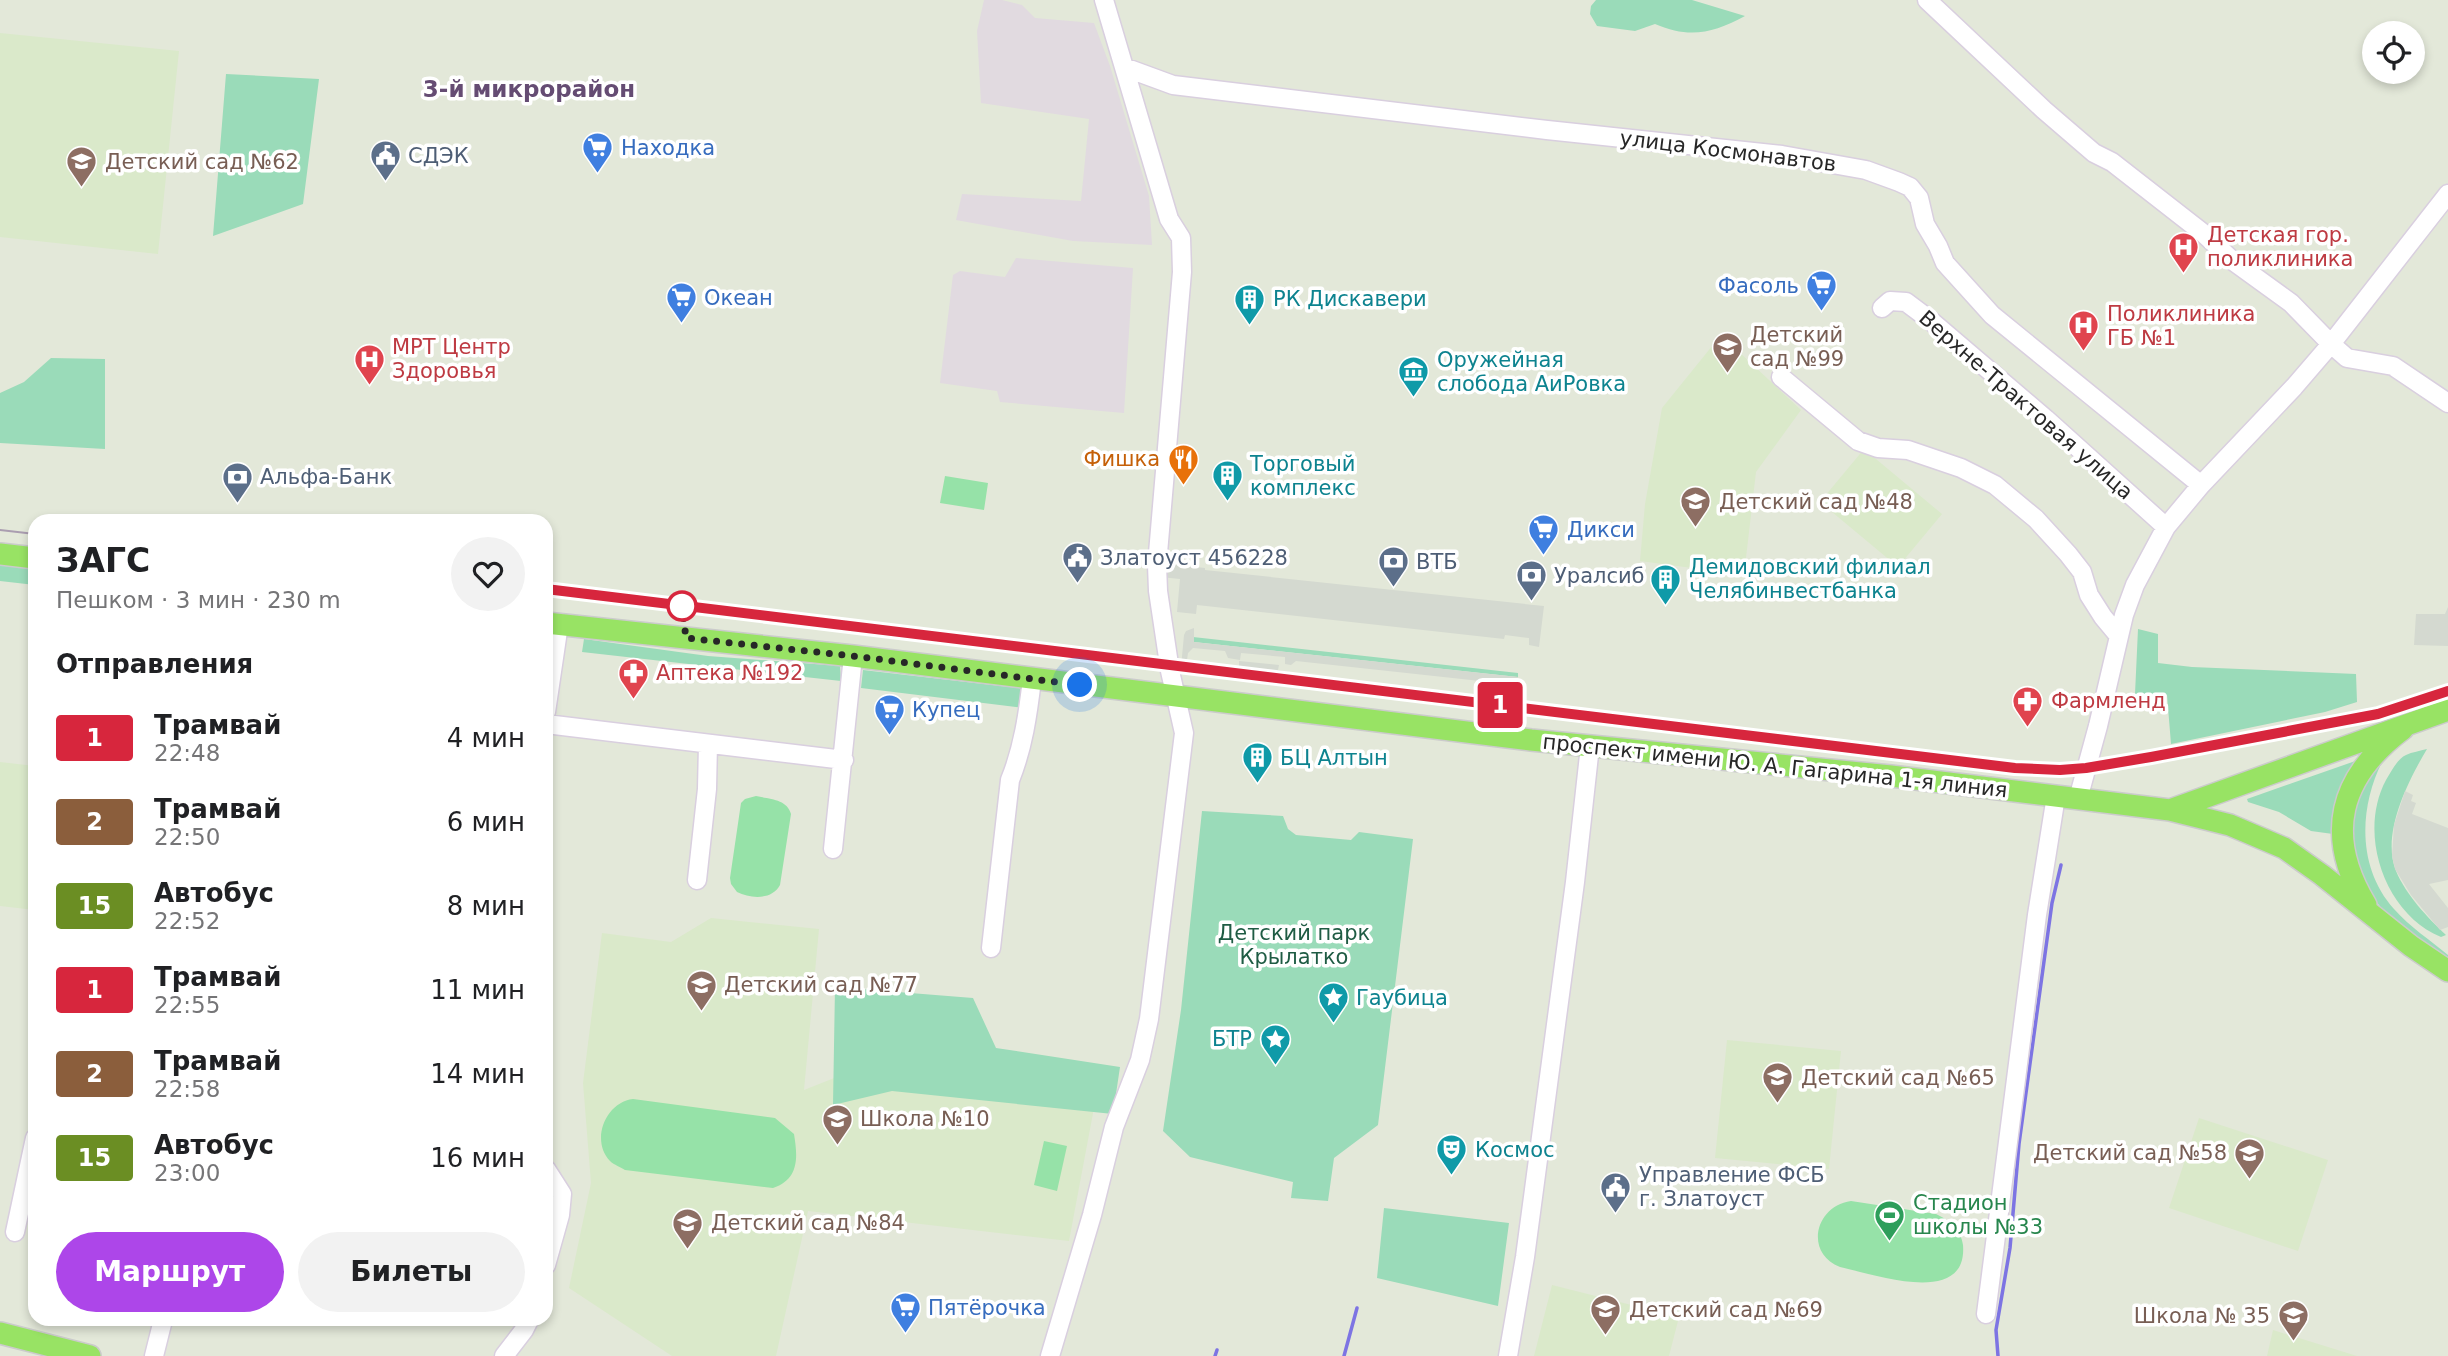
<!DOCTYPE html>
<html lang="ru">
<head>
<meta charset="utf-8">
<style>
  body { margin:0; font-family:"DejaVu Sans",sans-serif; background:#f2f2f2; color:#202124; height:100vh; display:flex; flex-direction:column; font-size:26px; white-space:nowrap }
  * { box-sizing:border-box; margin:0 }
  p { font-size:23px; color:#757577 }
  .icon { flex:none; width:38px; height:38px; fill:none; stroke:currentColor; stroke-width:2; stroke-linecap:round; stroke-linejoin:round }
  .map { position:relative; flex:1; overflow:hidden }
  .panel { position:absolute; left:28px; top:514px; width:525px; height:812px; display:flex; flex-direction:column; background:#fff; border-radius:21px; box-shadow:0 4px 10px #0003 }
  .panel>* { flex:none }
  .badge { padding:0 14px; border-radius:5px; font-size:24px; line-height:46px }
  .tools { position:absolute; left:2362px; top:21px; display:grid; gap:14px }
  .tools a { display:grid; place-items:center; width:63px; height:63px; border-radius:50%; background:#fff; box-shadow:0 4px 10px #0003; font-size:35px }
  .you { position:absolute; width:35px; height:35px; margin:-18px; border:5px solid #fff; border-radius:50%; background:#1a73e8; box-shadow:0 0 0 10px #1a73e833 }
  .map>.badge { position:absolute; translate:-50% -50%; box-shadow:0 0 0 4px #fff }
  h2 { padding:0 28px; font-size:26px; line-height:63px }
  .round { display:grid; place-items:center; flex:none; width:74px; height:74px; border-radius:37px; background:#f2f2f2 }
  .head { display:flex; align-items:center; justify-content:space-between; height:119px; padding:0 28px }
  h1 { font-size:33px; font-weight:700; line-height:52px }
  .button { display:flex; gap:14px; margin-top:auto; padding:14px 28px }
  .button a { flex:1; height:80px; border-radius:42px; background:#ad46e9; color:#fff; font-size:28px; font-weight:700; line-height:80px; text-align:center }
  .button a+a { background:#f2f2f2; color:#202124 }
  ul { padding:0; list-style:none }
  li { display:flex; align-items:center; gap:21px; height:84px; padding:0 28px }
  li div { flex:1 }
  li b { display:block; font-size:26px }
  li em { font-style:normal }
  li .badge { min-width:77px; font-weight:700; text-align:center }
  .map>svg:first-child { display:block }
  .industrial { fill:#e1dae0 }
  .education { fill:#dae9ca }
  .green { fill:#9adbb9 }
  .pitch { fill:#96e2a8 }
  .plaza { fill:#d4d9d0 }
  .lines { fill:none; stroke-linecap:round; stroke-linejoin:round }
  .stream { stroke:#7d74e3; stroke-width:3.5 }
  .minor-casing { stroke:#d9cfdf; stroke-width:21 }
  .major-casing { stroke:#cbcbcb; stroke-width:24 }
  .minor { stroke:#fff; stroke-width:18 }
  .major { stroke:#98e364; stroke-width:21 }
  .tram { stroke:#aa9db0; stroke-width:2 }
  .line-casing { stroke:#fff; stroke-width:16 }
  .line { stroke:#d7263d; stroke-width:10 }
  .walk { stroke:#272727; stroke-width:7; stroke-dasharray:0 12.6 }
  .stop-dot { fill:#fff; stroke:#d7263d; stroke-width:3.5 }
  .labels { text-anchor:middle; stroke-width:7; stroke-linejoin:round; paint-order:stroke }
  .shop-label { font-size:21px; fill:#366cbe; stroke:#fff; text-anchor:start }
  .street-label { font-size:21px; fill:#272727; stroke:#fff }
  .service-label { font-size:21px; fill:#4e5e75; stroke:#fff; text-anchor:start }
  .education-label { font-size:21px; fill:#785e54; stroke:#fff; text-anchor:start }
  .health-label { font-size:21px; fill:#be3a42; stroke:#fff; text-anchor:start }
  .culture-label { font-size:21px; fill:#0d838f; stroke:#fff; text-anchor:start }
  .food-label { font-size:21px; fill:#c56008; stroke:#fff; text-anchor:end }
  .park-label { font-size:21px; fill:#1f5c44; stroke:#fff }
  .leisure-label { font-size:21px; fill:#27864d; stroke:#fff; text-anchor:start }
  .neighbourhood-label { font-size:23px; font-weight:bold; fill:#654c73; stroke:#fff }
</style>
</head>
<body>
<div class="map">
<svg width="2448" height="1356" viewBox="0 0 2448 1356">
  <rect width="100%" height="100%" fill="#e3e8d9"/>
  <!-- industrial -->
  <path class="industrial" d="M984 0H1002L1022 5 1035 18 1094 23 1110 66 1149 196 1152 245 1073 241 956 220 962 194 1081 201 1089 119 981 103 977 31Z
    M1016 258 1133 268 1124 413 1000 402 997 391 940 383 953 275 960 271 1005 277Z"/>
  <!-- education -->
  <path class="education" d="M0 33 179 51 158 254 0 237Z
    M1721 335 1801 410 1756 472 1744 575 1640 561 1645 504 1662 408Z
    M1864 449 1942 514 1898 567 1820 502Z
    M0 762 35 766V910L0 906Z
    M711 918 819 929 804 1090 877 1061 1097 1092 1069 1241 808 1211 776 1356H672L569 1288 591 1183 583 1083 602 933 671 942Z
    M1727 1040 1841 1051 1829 1169 1715 1158Z
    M2199 1118 2328 1160 2298 1251 2169 1208Z
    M1552 1285 1679 1317 1669 1356H1534Z
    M2273 1330 2357 1356H2267Z"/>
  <!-- green -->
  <path class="green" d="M1596 0H1692L1745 16C1713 33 1690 39 1655 24L1635 31 1597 26 1590 14 1591 6Z
    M226 74 319 79 303 204 213 236Z
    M51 358 105 359V449L0 443V393L24 382Z
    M0 561 35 564V585L0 581Z
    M2138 629 2158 634V663L2192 667 2356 674 2357 702 2325 712 2171 744 2167 695 2135 694Z
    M1193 637 1518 673V677L1194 642Z
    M584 639 708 656 840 666 841 681 582 652Z
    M863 670 1027 689 1024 708 861 688Z
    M2427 749C2408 781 2381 834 2396 871 2406 895 2428 918 2446 935L2441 937C2385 914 2357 834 2386 780 2391 772 2397 759 2406 755 2412 752 2420 751 2427 749Z
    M2361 759C2343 788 2333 799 2333 834L2311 831 2279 812 2248 802 2247 799Z
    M2382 762C2359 808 2357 868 2394 909 2410 927 2430 940 2448 955V957L2420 940 2382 909 2359 879 2349 831 2364 779Z
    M1202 811 1283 816 1288 829 1296 835 1351 840 1359 832 1413 839 1378 1125 1334 1158 1328 1201 1291 1198 1293 1182 1190 1157 1163 1131 1181 1010Z
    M835 987 973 998 996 1048 1120 1067 1113 1114 892 1091 833 1105Z
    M1384 1208 1509 1223 1498 1306 1377 1278Z"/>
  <!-- pitch -->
  <path class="pitch" d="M945 476 988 483 984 510 940 503Z
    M756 796C770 799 787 799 791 814L780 885C772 900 751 899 737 892L731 884 730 878 741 803 745 799Z
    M633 1099 775 1118 794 1134C798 1158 799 1179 773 1188L625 1170C621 1167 614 1165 610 1161 590 1140 606 1102 633 1099Z
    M1044 1141 1067 1146 1057 1191 1034 1185Z
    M1851 1201 1936 1214C1949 1220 1961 1229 1963 1245 1968 1308 1873 1274 1840 1267 1804 1253 1815 1206 1851 1201Z"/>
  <!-- plaza -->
  <path class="plaza" d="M1160 563 1205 568V570L1544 606 1539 647 1529 645V638L1505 635 1504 639 1197 605 1196 614 1177 612 1180 579 1160 577Z
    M2448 607V646L2414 645 2416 614H2445Z
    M1194 628V642L1518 677 1517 685 1296 661 1291 665 1285 664V657L1241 653 1240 660 1228 658 1225 651 1193 648 1188 653 1186 667H1181L1184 635 1186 631Z
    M1239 661 1279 665 1278 670 1289 672 1288 677 1228 671V665L1239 666Z
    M2405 791 2413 795 2411 801 2416 803 2412 814 2448 828V880L2429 884 2448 908V927L2440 930 2411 895 2395 869 2392 856 2394 825Z"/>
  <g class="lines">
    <!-- stream -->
    <path class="stream" d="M1215 1356 1217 1350
      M1344 1356 1357 1308
      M1998 1356 1996 1330 2010 1248 2019 1144 2052 903 2061 865"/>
    <defs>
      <path id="minor" d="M1927 0 2044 110 2094 153 2112 162 2203 233 2233 261 2291 303 2331 344 2347 358 2393 366 2448 403
        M1124 67 1173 85 1547 130 1782 155 1866 170 1899 182 1910 187 1919 198 1925 224 1938 246 1945 263 1992 315 2201 485
        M1882 308 1890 301 1906 302 1930 320 2046 419 2166 527
        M1781 377 1858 441 1878 448 1908 450 1961 468 1995 485 2036 519 2068 554 2082 572 2089 595 2103 617 2118 635
        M546 712 559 624
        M546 724 844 760
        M2078 799 2098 726 2124 615 2135 585 2166 527 2201 485 2294 387 2331 344 2448 194
        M833 849 853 656
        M697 880 707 789 708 744
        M991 948 1010 780C1023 748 1028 714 1032 679
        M546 1169 562 1194 560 1215 546 1265
        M15 1232 35 1138
        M1986 1314 2037 915 2056 796
        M154 1356 163 1320
        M504 1356 524 1330 529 1320
        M1050 1356 1092 1215 1114 1127 1140 1060 1149 1019 1184 733 1170 671 1158 591 1157 565 1182 272 1181 238 1169 219 1104 0
        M1508 1356 1525 1257 1575 882 1590 746"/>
      <path id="major" d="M0 554 35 558
        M546 623 853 656 1531 740 1891 776 2170 810 2230 825 2284 848 2322 875 2411 946 2448 971
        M2170 810 2448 710
        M2366 905C2324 835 2339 777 2403 729
        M0 1333 90 1356"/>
    </defs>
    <!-- minor casing -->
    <use href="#minor" class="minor-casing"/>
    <!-- major casing -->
    <use href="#major" class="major-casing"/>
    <!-- minor -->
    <use href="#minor" class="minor"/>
    <!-- major -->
    <use href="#major" class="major"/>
    <!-- tram -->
    <path class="tram" d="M0 530 35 534
      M546 589 2015 768 2060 770 2086 768 2151 757 2378 714 2448 691"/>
  </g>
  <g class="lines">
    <defs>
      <path id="line" d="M546 589 2015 768 2060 770 2086 768 2151 757 2378 714 2448 691"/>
    </defs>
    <!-- line casing -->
    <use href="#line" class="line-casing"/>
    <!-- line -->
    <use href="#line" class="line"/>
    <!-- walk -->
    <path class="walk" d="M682 606 686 638 853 656 1080 685"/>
  </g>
  <!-- icons -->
  <defs>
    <symbol id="supermarket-pin" viewBox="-11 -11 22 30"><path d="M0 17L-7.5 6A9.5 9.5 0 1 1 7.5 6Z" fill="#3f7fe0" stroke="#fff"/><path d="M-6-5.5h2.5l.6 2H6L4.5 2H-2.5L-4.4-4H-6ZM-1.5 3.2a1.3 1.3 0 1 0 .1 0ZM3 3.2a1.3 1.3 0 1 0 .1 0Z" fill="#fff"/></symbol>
    <symbol id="civic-pin" viewBox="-11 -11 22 30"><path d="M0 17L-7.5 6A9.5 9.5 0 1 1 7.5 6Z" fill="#5c6f8a" stroke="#fff"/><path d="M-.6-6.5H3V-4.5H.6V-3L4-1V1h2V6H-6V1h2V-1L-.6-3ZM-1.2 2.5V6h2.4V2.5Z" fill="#fff"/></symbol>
    <symbol id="school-pin" viewBox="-11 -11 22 30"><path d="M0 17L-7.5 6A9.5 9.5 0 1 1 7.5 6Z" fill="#8d6e63" stroke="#fff"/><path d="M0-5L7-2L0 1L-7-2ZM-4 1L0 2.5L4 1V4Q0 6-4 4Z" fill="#fff"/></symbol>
    <symbol id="hospital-pin" viewBox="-11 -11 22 30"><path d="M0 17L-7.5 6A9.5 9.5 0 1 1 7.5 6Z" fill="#e0444e" stroke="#fff"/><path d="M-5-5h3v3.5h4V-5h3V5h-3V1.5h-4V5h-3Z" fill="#fff"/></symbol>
    <symbol id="building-pin" viewBox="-11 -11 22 30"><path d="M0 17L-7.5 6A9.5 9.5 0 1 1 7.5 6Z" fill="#0f9aa8" stroke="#fff"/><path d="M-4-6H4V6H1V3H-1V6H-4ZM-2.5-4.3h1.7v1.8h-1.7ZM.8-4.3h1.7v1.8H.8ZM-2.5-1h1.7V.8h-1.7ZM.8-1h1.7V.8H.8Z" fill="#fff"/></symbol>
    <symbol id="museum-pin" viewBox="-11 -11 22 30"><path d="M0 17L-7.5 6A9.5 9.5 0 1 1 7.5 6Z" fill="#0f9aa8" stroke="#fff"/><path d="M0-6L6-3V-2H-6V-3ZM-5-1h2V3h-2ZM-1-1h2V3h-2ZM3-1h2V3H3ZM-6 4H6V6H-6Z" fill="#fff"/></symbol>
    <symbol id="restaurant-pin" viewBox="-11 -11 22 30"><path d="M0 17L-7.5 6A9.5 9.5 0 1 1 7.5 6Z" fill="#e8710a" stroke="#fff"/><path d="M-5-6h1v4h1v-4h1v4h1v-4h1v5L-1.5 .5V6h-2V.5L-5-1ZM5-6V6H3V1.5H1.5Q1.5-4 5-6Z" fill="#fff"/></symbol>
    <symbol id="bank-pin" viewBox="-11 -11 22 30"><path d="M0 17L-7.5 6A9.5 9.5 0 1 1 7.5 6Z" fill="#5c6f8a" stroke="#fff"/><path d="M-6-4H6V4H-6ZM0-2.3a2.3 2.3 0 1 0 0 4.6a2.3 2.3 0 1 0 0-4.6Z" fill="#fff"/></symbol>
    <symbol id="pharmacy-pin" viewBox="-11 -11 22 30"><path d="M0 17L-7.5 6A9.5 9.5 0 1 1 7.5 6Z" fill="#e0444e" stroke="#fff"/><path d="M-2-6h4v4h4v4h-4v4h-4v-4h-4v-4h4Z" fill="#fff"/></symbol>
    <symbol id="sight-pin" viewBox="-11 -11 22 30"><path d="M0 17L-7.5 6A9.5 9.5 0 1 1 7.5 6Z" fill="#0f9aa8" stroke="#fff"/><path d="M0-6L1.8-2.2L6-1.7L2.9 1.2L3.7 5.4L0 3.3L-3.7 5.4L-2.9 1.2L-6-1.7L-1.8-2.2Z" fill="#fff"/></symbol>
    <symbol id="theatre-pin" viewBox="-11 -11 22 30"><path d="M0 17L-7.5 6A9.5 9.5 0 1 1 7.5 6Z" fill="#0f9aa8" stroke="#fff"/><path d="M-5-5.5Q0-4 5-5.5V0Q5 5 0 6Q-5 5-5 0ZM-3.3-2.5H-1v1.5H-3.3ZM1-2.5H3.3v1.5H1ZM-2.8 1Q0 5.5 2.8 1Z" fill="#fff"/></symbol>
    <symbol id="stadium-pin" viewBox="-11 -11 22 30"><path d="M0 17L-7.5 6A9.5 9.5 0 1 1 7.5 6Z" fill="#2e9e5b" stroke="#fff"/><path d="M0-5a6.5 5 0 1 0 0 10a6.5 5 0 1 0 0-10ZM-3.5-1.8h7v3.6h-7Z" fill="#fff"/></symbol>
  </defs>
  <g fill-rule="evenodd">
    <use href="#supermarket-pin" x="580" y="130" width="35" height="47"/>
    <use href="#civic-pin" x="368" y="138" width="35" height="47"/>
    <use href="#school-pin" x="64" y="144" width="35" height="47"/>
    <use href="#hospital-pin" x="2166" y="230" width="35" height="47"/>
    <use href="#supermarket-pin" x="1804" y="268" width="35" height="47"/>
    <use href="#supermarket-pin" x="664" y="280" width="35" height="47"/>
    <use href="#building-pin" x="1232" y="282" width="35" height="47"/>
    <use href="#hospital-pin" x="2066" y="308" width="35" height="47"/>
    <use href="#school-pin" x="1710" y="330" width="35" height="47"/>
    <use href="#hospital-pin" x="352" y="342" width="35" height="47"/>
    <use href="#museum-pin" x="1396" y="354" width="35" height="47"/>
    <use href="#restaurant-pin" x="1166" y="442" width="35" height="47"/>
    <use href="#building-pin" x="1210" y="458" width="35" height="47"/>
    <use href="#bank-pin" x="220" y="460" width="35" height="47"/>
    <use href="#school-pin" x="1678" y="484" width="35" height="47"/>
    <use href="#supermarket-pin" x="1526" y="512" width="35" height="47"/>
    <use href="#civic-pin" x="1060" y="540" width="35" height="47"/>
    <use href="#bank-pin" x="1376" y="544" width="35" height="47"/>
    <use href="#bank-pin" x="1514" y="558" width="35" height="47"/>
    <use href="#building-pin" x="1648" y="562" width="35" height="47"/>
    <use href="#pharmacy-pin" x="616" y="656" width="35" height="47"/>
    <use href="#pharmacy-pin" x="2010" y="684" width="35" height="47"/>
    <use href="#supermarket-pin" x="872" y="692" width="35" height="47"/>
    <use href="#building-pin" x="1240" y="740" width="35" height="47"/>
    <use href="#school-pin" x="684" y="968" width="35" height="47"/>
    <use href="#sight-pin" x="1316" y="980" width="35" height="47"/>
    <use href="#sight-pin" x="1258" y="1022" width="35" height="47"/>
    <use href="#school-pin" x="1760" y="1060" width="35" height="47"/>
    <use href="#school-pin" x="820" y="1102" width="35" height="47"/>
    <use href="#theatre-pin" x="1434" y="1132" width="35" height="47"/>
    <use href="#school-pin" x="2232" y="1136" width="35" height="47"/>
    <use href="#civic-pin" x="1598" y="1170" width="35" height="47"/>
    <use href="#stadium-pin" x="1872" y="1198" width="35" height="47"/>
    <use href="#school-pin" x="670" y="1206" width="35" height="47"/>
    <use href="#supermarket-pin" x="888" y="1290" width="35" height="47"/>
    <use href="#school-pin" x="1588" y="1292" width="35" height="47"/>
    <use href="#school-pin" x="2276" y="1298" width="35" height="47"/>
  </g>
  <!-- markers -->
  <circle class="stop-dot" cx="682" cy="606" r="14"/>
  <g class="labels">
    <!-- shop labels -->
    <g class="shop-label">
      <text x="621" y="155">Находка</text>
      <text x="1799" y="293" text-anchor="end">Фасоль</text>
      <text x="704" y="305">Океан</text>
      <text x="1567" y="537">Дикси</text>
      <text x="912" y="717">Купец</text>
      <text x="928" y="1315">Пятёрочка</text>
    </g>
    <!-- street labels -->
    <g class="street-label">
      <text transform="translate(1728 151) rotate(7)" y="7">улица Космонавтов</text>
      <text transform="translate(2026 405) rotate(41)" y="7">Верхне-Трактовая улица</text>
      <text transform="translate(1775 766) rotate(6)" y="7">проспект имени Ю. А. Гагарина 1-я линия</text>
    </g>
    <!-- service labels -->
    <g class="service-label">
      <text x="408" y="163">СДЭК</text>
      <text x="260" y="484">Альфа-Банк</text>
      <text x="1100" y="565">Златоуст 456228</text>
      <text x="1416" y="569">ВТБ</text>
      <text x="1554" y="583">Уралсиб</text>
      <text x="1639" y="1182">Управление ФСБ<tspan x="1639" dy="24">г. Златоуст</tspan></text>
    </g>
    <!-- education labels -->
    <g class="education-label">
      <text x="105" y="169">Детский сад №62</text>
      <text x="1750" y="342">Детский<tspan x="1750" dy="24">сад №99</tspan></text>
      <text x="1719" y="509">Детский сад №48</text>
      <text x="724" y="992">Детский сад №77</text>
      <text x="1801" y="1085">Детский сад №65</text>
      <text x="860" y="1126">Школа №10</text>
      <text x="2227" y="1160" text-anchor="end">Детский сад №58</text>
      <text x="711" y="1230">Детский сад №84</text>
      <text x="1629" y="1317">Детский сад №69</text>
      <text x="2270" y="1323" text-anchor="end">Школа № 35</text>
    </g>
    <!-- health labels -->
    <g class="health-label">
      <text x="2207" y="242">Детская гор.<tspan x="2207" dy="24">поликлиника</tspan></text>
      <text x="2107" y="321">Поликлиника<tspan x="2107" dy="24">ГБ №1</tspan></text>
      <text x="392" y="354">МРТ Центр<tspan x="392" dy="24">Здоровья</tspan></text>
      <text x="656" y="680">Аптека №192</text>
      <text x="2051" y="708">Фармленд</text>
    </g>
    <!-- culture labels -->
    <g class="culture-label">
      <text x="1273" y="306">РК Дискавери</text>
      <text x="1437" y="367">Оружейная<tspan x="1437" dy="24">слобода АиРовка</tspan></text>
      <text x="1250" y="471">Торговый<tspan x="1250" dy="24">комплекс</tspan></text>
      <text x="1689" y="574">Демидовский филиал<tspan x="1689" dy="24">Челябинвестбанка</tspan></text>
      <text x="1280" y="765">БЦ Алтын</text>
      <text x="1356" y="1005">Гаубица</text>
      <text x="1252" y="1046" text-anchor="end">БТР</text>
      <text x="1475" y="1157">Космос</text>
    </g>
    <!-- food labels -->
    <g class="food-label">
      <text x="1160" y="466">Фишка</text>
    </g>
    <!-- park labels -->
    <g class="park-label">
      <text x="1294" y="940">Детский парк<tspan x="1294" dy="24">Крылатко</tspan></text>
    </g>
    <!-- leisure labels -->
    <g class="leisure-label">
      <text x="1913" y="1210">Стадион<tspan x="1913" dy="24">школы №33</tspan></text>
    </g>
    <!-- neighbourhood labels -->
    <g class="neighbourhood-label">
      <text x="529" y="97">3-й микрорайон</text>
    </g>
  </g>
</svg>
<div class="tools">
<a><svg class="icon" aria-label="locate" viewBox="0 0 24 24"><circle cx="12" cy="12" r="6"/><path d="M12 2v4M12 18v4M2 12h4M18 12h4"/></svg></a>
</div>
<div class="you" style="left:1080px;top:685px"></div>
<b class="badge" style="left:1500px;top:705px;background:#d7263d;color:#fff">1</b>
<section class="panel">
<div class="head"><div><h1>ЗАГС</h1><p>Пешком · 3 мин · 230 m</p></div><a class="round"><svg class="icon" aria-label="heart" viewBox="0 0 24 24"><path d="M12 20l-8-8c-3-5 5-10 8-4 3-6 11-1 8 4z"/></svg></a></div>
<h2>Отправления</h2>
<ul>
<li><span class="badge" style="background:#d7263d;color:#fff">1</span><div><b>Трамвай</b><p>22:48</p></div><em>4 мин</em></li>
<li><span class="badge" style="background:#8b5e3c;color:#fff">2</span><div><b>Трамвай</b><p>22:50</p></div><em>6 мин</em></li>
<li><span class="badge" style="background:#6b8e23;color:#fff">15</span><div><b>Автобус</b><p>22:52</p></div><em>8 мин</em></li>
<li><span class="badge" style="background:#d7263d;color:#fff">1</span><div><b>Трамвай</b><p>22:55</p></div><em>11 мин</em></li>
<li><span class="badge" style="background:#8b5e3c;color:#fff">2</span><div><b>Трамвай</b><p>22:58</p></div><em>14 мин</em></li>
<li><span class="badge" style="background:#6b8e23;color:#fff">15</span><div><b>Автобус</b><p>23:00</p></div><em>16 мин</em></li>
</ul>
<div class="button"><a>Маршрут</a><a>Билеты</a></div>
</section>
</div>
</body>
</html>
